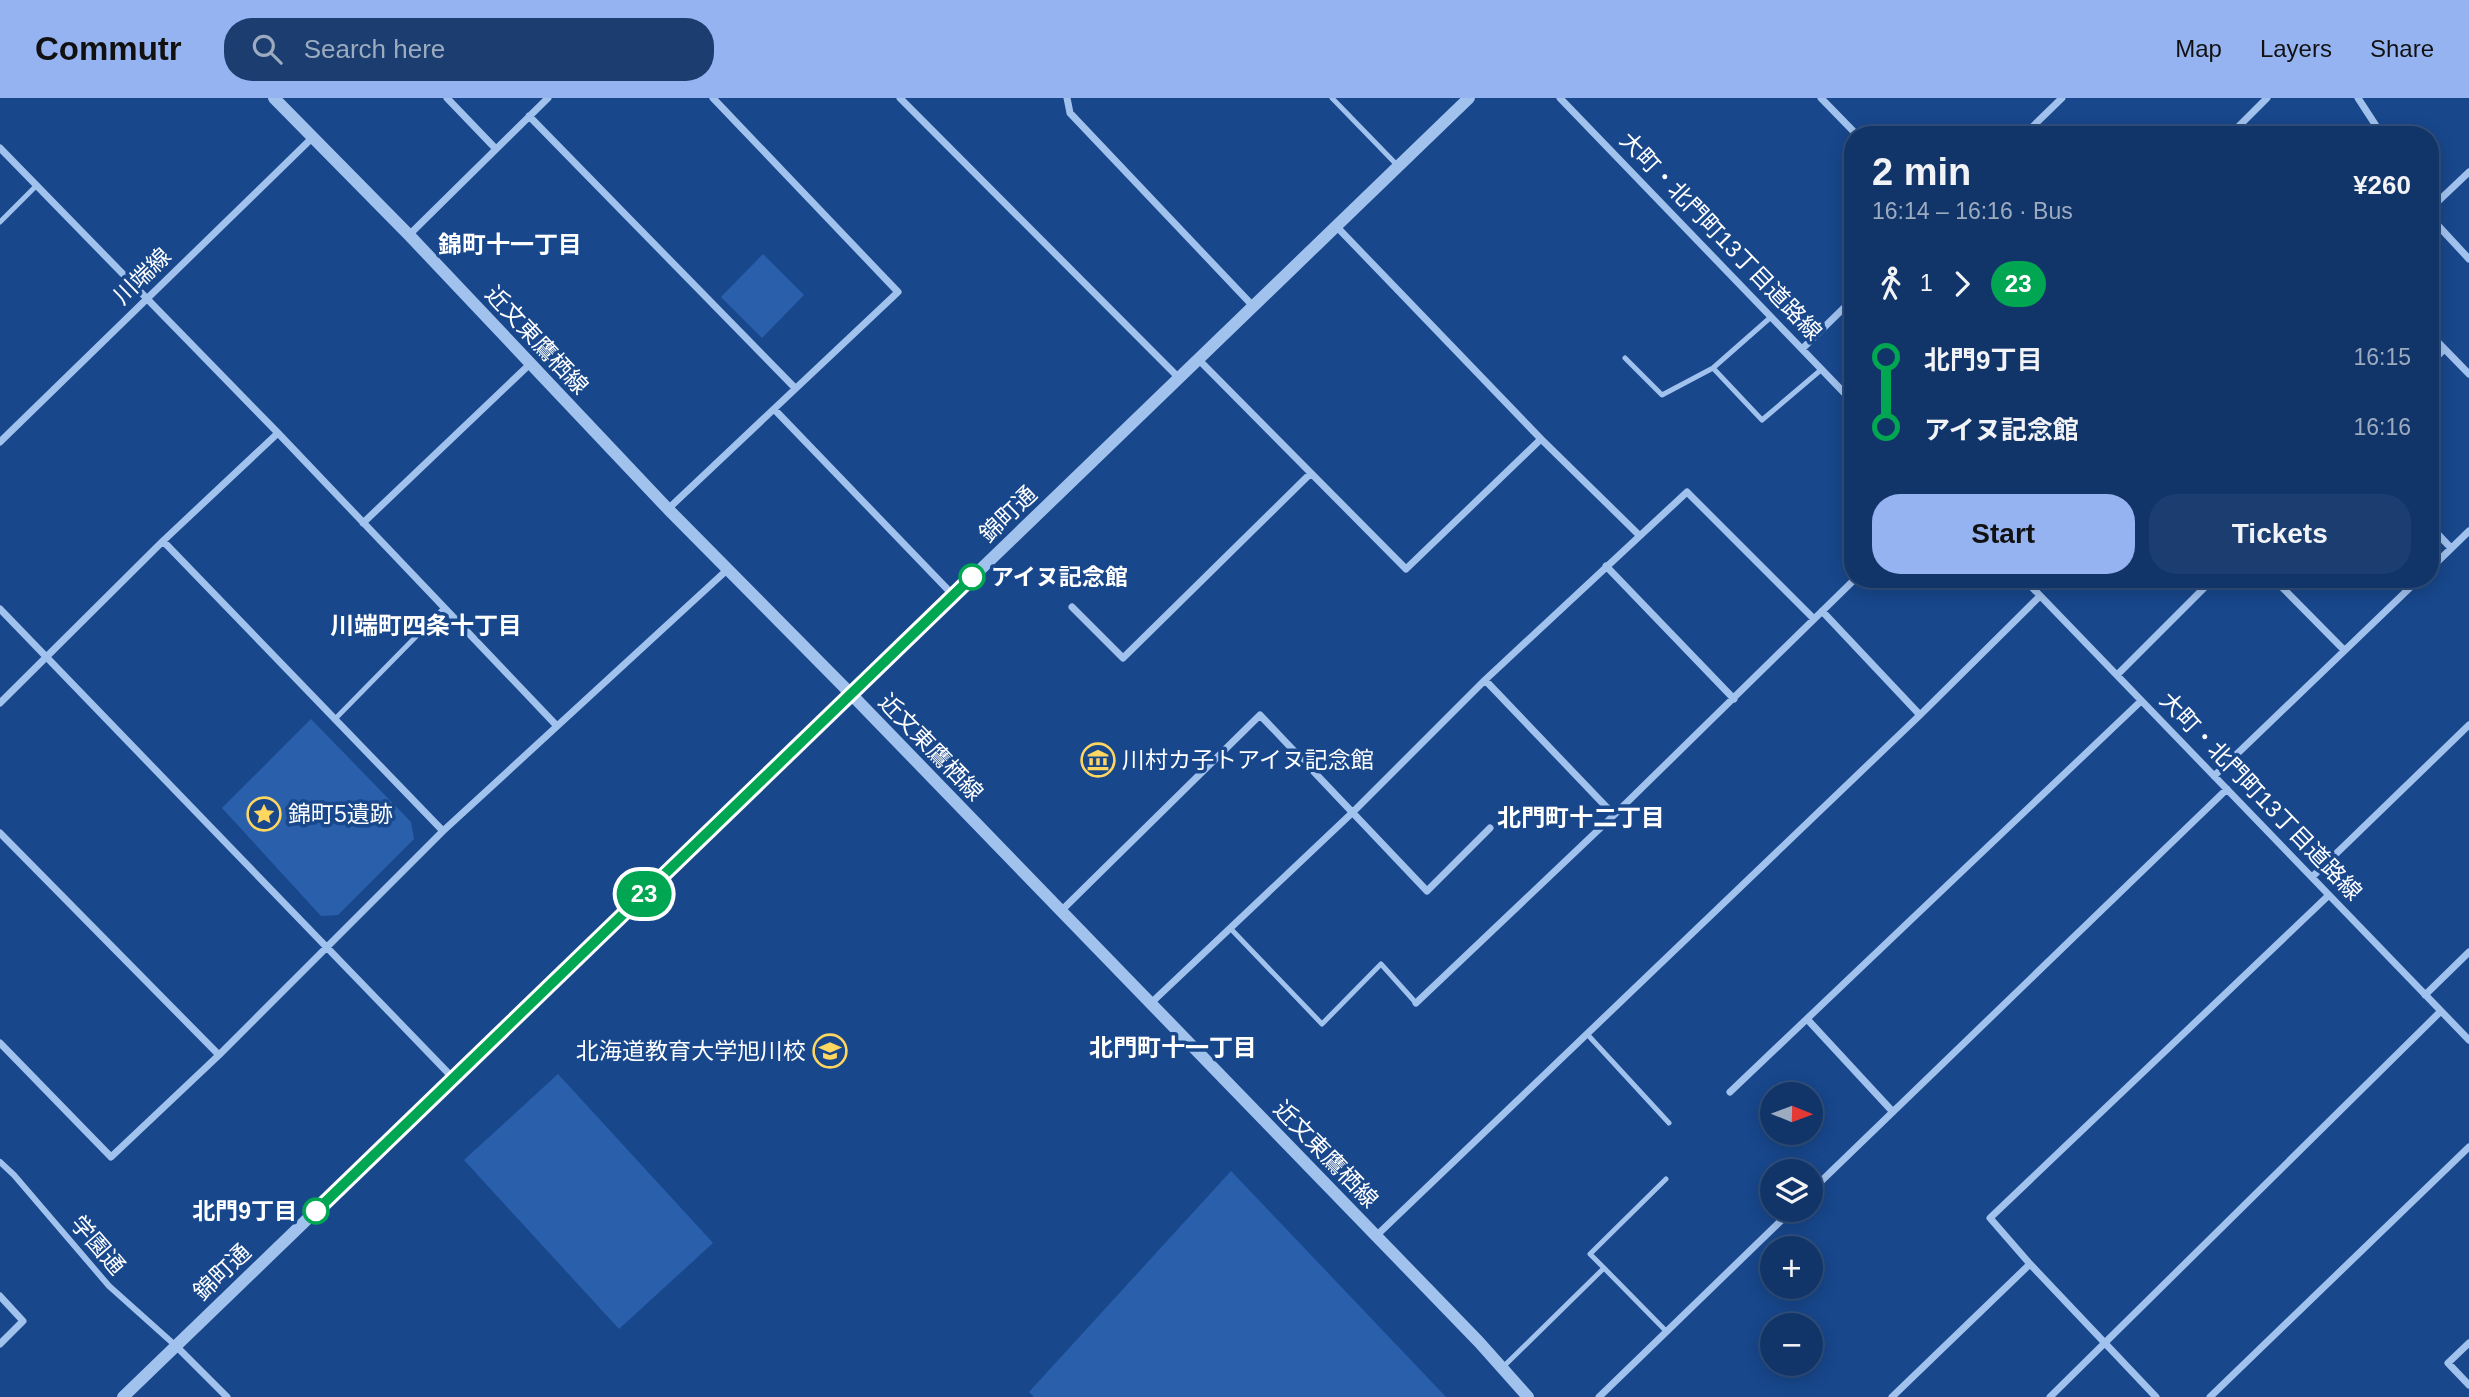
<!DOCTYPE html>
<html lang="en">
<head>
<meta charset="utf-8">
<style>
  body { margin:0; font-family:Helvetica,"Noto Sans JP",sans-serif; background:#1b3d6f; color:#f1f3f6; height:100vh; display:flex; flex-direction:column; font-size:26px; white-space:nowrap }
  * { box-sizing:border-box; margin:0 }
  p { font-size:23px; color:#9cabc0 }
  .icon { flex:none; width:38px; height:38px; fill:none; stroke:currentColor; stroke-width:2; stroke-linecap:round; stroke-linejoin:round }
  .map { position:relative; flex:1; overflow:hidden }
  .drawer { position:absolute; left:1844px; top:28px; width:595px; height:462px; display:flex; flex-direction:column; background:#123569; border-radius:28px; box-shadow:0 4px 18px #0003,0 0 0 2px #31507d }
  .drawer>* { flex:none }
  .badge { padding:0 14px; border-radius:23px; font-size:24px; line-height:46px }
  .needle { width:46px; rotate:91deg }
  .controls { position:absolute; left:1760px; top:984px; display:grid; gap:14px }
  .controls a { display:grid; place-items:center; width:63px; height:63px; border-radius:50%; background:#123569; box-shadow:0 4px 18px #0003,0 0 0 2px #31507d; font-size:35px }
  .map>.badge { position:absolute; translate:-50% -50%; box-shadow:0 0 0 4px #fff }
  .legs { display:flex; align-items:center; gap:10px; height:77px; padding:0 28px; font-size:23px }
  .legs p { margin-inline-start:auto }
  .head { display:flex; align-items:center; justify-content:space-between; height:119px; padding:0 28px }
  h1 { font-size:38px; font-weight:600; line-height:52px }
  .cta { display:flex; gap:14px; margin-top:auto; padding:14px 28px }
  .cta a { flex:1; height:80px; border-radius:28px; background:#95b2f1; color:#111; font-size:28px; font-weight:600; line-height:80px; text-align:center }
  .cta a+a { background:#1b3d6f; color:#f1f3f6 }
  ul { padding:0 28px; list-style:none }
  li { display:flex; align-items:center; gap:24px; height:70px; font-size:26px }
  li i { display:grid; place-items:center; width:10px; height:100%; margin:0 9px; background:currentColor }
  li i::after { content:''; width:18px; height:18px; margin:-9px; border:5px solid; border-radius:50%; background:#123569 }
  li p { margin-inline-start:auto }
  li:first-child i { background:linear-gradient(#0000 50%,currentColor 0) }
  li:last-child i { background:linear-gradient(currentColor 50%,#0000 0) }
  header { display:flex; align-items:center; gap:42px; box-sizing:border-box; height:98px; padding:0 35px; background:#95b2f1; color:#111 }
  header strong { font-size:33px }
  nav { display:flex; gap:38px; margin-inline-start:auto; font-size:24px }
  .search { width:490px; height:63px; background:#1b3d6f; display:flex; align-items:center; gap:18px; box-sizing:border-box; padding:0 24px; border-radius:28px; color:#9cabc0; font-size:26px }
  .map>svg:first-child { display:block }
  .green { fill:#2a60ab }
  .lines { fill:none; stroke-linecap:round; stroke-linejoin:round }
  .service { stroke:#a2c2ee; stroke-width:5 }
  .pedestrian { stroke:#a2c2ee; stroke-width:6 }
  .minor { stroke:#a2c2ee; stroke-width:7 }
  .tertiary { stroke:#a2c2ee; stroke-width:12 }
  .line-1-casing { stroke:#fff; stroke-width:16 }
  .line-1 { stroke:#00a651; stroke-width:10 }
  .stop-1-dot { fill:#fff; stroke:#00a651; stroke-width:3.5 }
  .labels { text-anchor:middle; stroke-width:7; stroke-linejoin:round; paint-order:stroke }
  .street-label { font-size:23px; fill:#fff; stroke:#18478c }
  .stop-label { font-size:23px; font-weight:bold; fill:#fff; stroke:#18478c; text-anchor:start }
  .poi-label { font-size:23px; fill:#fff; stroke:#18478c; text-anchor:start }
  .neighbourhood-label { font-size:24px; font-weight:bold; fill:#fff; stroke:#18478c }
</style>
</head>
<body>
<header>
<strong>Commutr</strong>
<div class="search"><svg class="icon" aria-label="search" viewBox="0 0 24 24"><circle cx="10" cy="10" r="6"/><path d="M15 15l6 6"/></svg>Search here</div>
<nav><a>Map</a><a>Layers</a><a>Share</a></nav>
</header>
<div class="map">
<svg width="2469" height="1299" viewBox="0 0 2469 1299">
  <rect width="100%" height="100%" fill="#18478c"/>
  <!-- green -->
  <path class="green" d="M763 156 804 197 762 240 721 199Z
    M311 621 411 724 414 741 338 817 321 818 222 710Z
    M558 976 713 1145 619 1231 464 1062Z
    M1231 1073 1446 1299H1034L1029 1294Z"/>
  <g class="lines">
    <!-- service -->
    <path class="service" d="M1332 0 1398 68
      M0 124 37 87
      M1625 260 1662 297 1713 270 1771 219
      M1713 270 1762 322 1822 271
      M335 621 444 510
      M1230 830 1322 926 1381 866 1416 905
      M1587 936 1669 1025
      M1604 1170 1590 1156 1666 1081
      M1502 1270 1604 1170 1667 1234"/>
    <!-- pedestrian -->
    <path class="pedestrian" d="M0 1064 14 1077 109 1188 176 1248"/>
    <!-- minor -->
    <path class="minor" d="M447 0 495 50
      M900 0 1179 280
      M1067 0 1070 15 1253 208
      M1560 0 1853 304
      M1821 0 1857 37
      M2358 0 2382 37
      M529 18 795 290
      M2024 37 2062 0
      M2230 37 2267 0
      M0 50 278 335 557 628
      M2431 110 2469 74
      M2431 120 2469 161
      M1336 128 1541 341 1639 437
      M409 137 548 0
      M2431 237 2469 276
      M1802 251 1853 201
      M1198 261 1406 471 1541 341
      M2431 265 2444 251
      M774 311 953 497
      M0 344 312 40
      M668 411 898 194 713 0
      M363 425 530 266
      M2431 429 2451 450
      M163 443 443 733
      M1606 468 1734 601
      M2431 470 2469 433
      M2024 481 2469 942
      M2274 481 2344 552
      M1072 509 1123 560 1310 376
      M0 511 453 980
      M1822 513 1920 617
      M2117 577 2213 481
      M1485 582 1614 717
      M0 605 163 443 278 335
      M2214 678 2419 481
      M0 735 219 957
      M2312 779 2469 627
      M1061 813 1260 617 1427 793 1490 730
      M2425 897 2469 854
      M1416 905 1614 717 1855 481
      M1150 906 1353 714 1485 582 1687 394 1814 521
      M1807 921 1893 1014
      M0 945 111 1059 219 957 443 733 728 471
      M1730 994 2141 603
      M1811 1093 2227 691
      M1376 1138 1920 617 2040 498
      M0 1198 23 1223 0 1246
      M2469 1245 2448 1265 2469 1287
      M176 1248 227 1299
      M1599 1299 1793 1111
      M1892 1299 2030 1166
      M2050 1299 2441 913
      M2156 1299 2030 1166 1990 1120 2329 797
      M2210 1299 2469 1049"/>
    <!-- tertiary -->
    <path class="tertiary" d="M274 0 409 137 668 411 851 596 1479 1244 1528 1299
      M123 1299 1469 0"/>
  </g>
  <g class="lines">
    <defs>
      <path id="line-1" d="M316 1113 972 479"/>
    </defs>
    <!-- line-1 casing -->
    <use href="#line-1" class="line-1-casing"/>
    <!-- line-1 -->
    <use href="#line-1" class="line-1"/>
  </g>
  <!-- icons -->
  <defs>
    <symbol id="museum-ring" viewBox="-11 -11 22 22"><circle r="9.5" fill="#18478c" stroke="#ffd660" stroke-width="1.5"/><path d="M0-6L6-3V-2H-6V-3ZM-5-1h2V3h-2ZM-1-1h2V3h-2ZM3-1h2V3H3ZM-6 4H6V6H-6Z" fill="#ffd660"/></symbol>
    <symbol id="sight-ring" viewBox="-11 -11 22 22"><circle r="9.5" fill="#18478c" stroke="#ffd660" stroke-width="1.5"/><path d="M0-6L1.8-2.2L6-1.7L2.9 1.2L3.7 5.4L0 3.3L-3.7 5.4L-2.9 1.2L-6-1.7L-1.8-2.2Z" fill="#ffd660"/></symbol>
    <symbol id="university-ring" viewBox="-11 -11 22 22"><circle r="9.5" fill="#18478c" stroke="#ffd660" stroke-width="1.5"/><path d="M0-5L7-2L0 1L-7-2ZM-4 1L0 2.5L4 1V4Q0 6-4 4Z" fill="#ffd660"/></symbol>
  </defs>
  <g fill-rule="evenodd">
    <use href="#museum-ring" x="1079" y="643" width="38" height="38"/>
    <use href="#sight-ring" x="245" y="697" width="38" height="38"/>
    <use href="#university-ring" x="811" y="934" width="38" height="38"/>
  </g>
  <!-- markers -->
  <g class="stop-1-dot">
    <circle cx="972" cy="479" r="12"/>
    <circle cx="316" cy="1113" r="12"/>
  </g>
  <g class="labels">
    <!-- street labels -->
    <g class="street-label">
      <text transform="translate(1721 138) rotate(46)" y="8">大町・北門町13丁目道路線</text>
      <text transform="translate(142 178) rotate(-44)" y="8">川端線</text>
      <text transform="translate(537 242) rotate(47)" y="8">近文東鷹栖線</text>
      <text transform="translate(1008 416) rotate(-44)" y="8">錦町通</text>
      <text transform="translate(931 649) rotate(46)" y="8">近文東鷹栖線</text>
      <text transform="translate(2261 698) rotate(46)" y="8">大町・北門町13丁目道路線</text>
      <text transform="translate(1326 1056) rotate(46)" y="8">近文東鷹栖線</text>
      <text transform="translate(98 1147) rotate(49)" y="8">学園通</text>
      <text transform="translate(222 1174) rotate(-44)" y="8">錦町通</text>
    </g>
    <!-- stop labels -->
    <g class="stop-label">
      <text x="991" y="487">アイヌ記念館</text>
      <text x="297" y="1121" text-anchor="end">北門9丁目</text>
    </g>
    <!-- poi labels -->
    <g class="poi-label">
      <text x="1122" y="670">川村カ子トアイヌ記念館</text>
      <text x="288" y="724">錦町5遺跡</text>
      <text x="806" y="961" text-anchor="end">北海道教育大学旭川校</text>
    </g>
    <!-- neighbourhood labels -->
    <g class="neighbourhood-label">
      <text x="510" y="155">錦町十一丁目</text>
      <text x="426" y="536">川端町四条十丁目</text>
      <text x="1581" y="728">北門町十二丁目</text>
      <text x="1173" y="958">北門町十一丁目</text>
    </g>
  </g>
</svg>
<div class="controls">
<a><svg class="needle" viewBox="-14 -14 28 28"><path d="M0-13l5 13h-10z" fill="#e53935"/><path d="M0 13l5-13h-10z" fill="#9cabc0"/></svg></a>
<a><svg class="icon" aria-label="layers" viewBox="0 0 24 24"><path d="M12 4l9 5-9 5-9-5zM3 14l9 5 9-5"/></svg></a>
<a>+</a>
<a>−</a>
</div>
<b class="badge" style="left:644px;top:796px;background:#00a651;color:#fff">23</b>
<section class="drawer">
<div class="head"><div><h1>2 min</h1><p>16:14 – 16:16 · Bus</p></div><b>¥260</b></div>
<div class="legs"><svg class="icon" aria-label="walk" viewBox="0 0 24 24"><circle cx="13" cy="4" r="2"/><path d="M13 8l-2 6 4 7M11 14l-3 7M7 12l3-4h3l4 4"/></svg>1<svg class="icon" aria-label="forward" viewBox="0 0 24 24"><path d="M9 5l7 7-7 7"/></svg><b class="badge" style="background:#00a651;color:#fff">23</b></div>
<ul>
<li><i style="color:#00a651"></i><b>北門9丁目</b><p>16:15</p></li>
<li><i style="color:#00a651"></i><b>アイヌ記念館</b><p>16:16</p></li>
</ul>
<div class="cta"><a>Start</a><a>Tickets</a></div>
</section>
</div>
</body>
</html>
